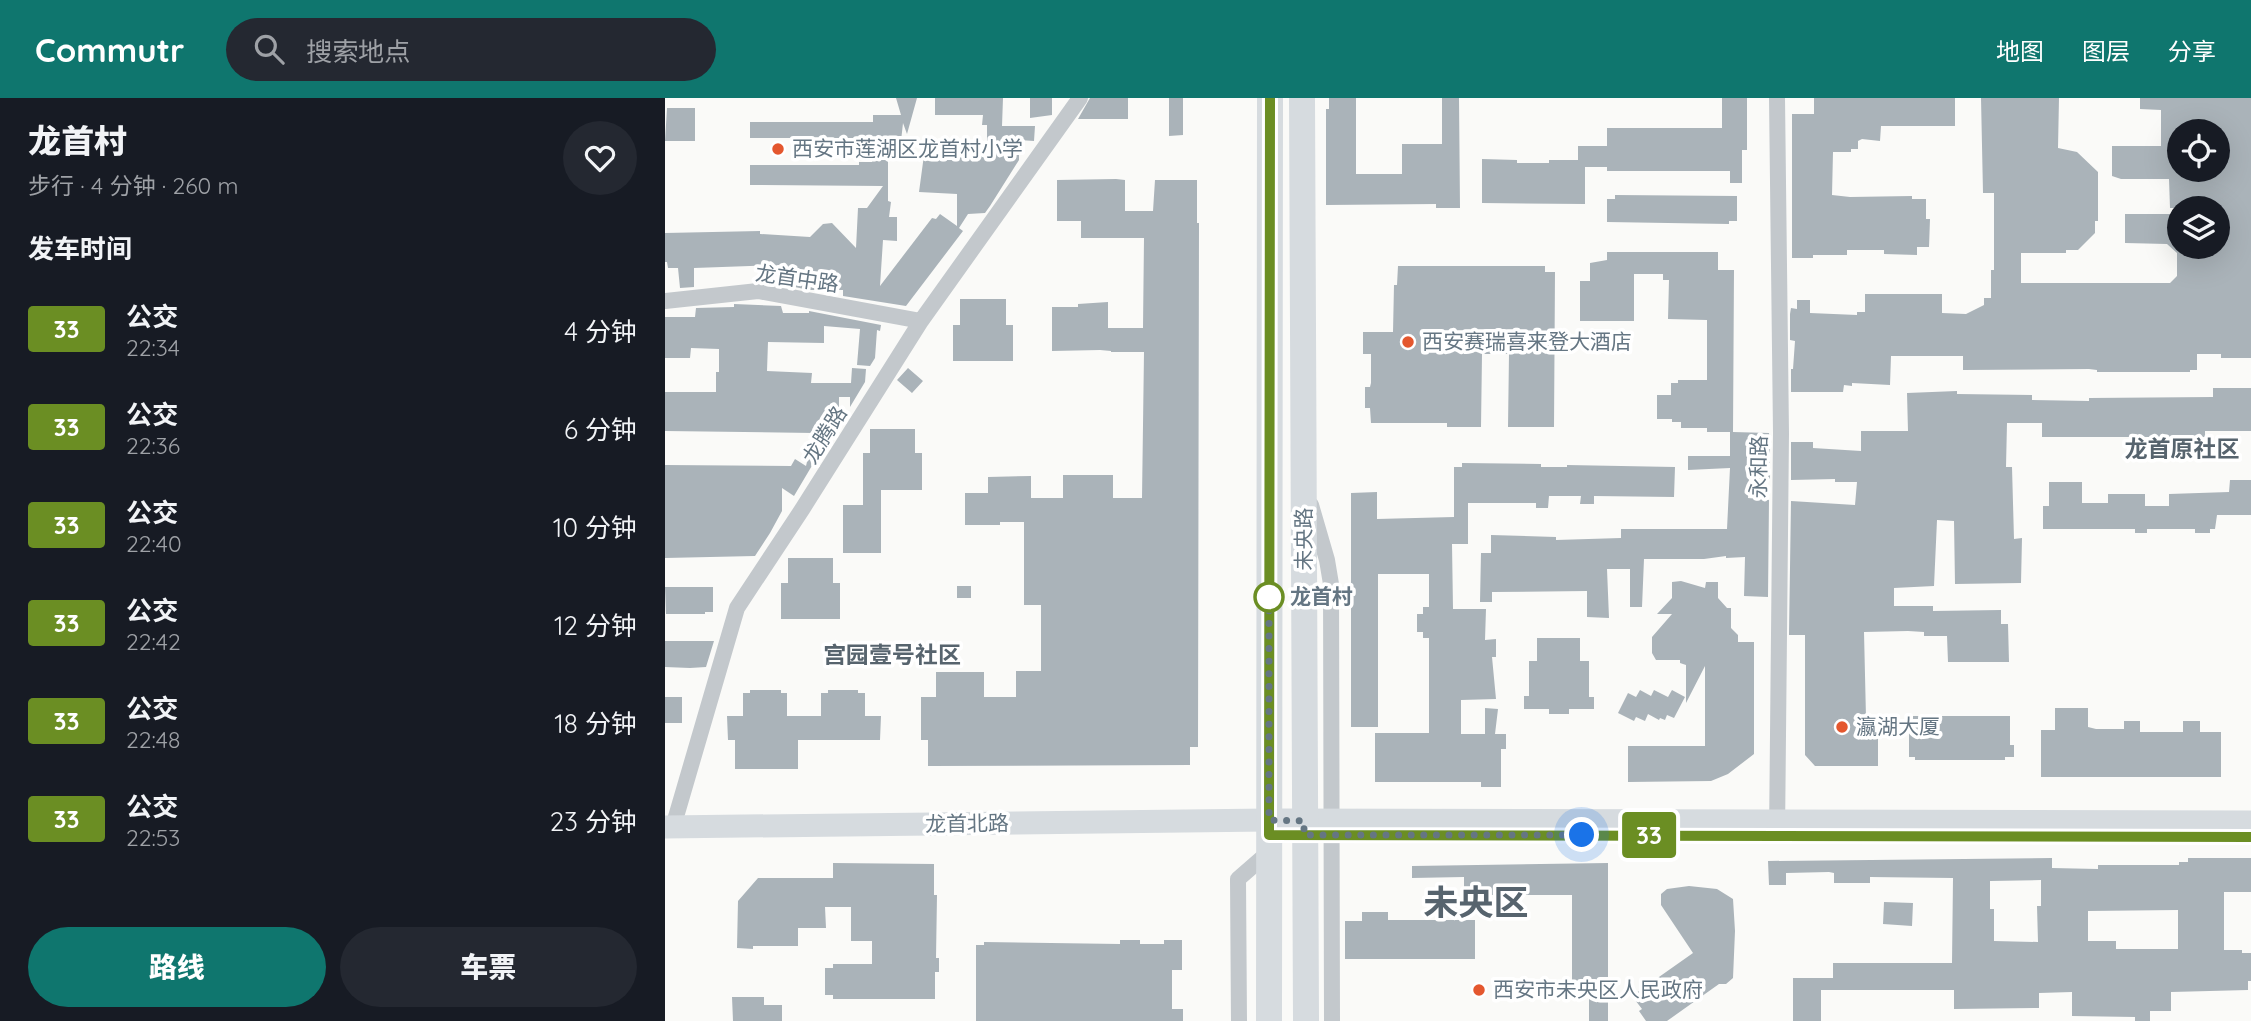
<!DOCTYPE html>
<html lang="zh">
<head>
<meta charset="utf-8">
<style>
  body { margin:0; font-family:Quicksand,"Noto Sans SC",sans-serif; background:#242831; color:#f1f3f6; height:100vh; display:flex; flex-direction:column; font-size:26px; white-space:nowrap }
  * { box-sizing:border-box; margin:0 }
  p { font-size:23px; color:#9ea1a6 }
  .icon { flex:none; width:38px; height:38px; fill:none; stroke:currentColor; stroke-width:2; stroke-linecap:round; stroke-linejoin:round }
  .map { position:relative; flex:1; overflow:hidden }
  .details { display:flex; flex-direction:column; background:#171b24; width:665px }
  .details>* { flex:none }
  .badge { padding:0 14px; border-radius:5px; font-size:24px; line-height:46px }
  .buttons { position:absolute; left:1502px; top:21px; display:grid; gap:14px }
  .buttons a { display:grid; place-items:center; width:63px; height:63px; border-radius:50%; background:#171b24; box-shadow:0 7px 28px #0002; font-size:35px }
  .you { position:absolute; width:35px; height:35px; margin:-18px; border:5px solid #fff; border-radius:50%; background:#1a73e8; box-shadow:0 0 0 10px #1a73e833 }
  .map>.badge { position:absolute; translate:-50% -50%; box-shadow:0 0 0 4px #fff }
  h2 { padding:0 28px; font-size:26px; line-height:63px }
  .round { display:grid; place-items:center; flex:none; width:74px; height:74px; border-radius:37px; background:#242831 }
  .headline { display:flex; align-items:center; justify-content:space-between; height:119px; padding:0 28px }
  h1 { font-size:33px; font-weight:800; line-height:52px }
  .cta { display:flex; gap:14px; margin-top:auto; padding:14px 28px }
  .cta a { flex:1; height:80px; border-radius:42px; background:#0f766e; color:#fff; font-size:28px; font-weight:800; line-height:80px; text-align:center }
  .cta a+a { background:#242831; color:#f1f3f6 }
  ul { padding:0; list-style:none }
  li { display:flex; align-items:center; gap:21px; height:98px; padding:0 28px }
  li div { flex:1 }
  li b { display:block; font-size:26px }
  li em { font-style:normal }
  li .badge { min-width:77px; font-weight:700; text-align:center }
  header { display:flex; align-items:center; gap:42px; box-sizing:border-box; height:98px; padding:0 35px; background:#0f766e; color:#fff }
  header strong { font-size:33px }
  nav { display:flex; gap:38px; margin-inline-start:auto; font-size:24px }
  .search { width:490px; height:63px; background:#242831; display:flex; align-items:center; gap:18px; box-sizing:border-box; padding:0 24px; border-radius:38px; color:#9ea1a6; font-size:26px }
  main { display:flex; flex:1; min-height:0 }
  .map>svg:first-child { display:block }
  .building { fill:#aab3b9; fill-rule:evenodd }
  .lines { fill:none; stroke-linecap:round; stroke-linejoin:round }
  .street { stroke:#c3c8cc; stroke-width:16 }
  .secondary { stroke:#d6dbdf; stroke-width:23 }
  .primary { stroke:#d6dbdf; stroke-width:26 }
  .line-casing { stroke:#fff; stroke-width:16 }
  .line { stroke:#6b8e23; stroke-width:10 }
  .walk { stroke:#657683; stroke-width:7; stroke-dasharray:0 12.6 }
  .poi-dot { fill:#e4572e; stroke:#fff; stroke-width:2.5 }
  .stop-dot { fill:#fff; stroke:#6b8e23; stroke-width:3.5 }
  .labels { text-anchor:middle; stroke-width:7; stroke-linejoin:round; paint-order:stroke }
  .poi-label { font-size:21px; fill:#657683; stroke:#fff; text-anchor:start }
  .street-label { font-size:21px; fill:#657683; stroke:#fff }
  .stop-label { font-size:21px; font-weight:bold; fill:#657683; stroke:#fff; text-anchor:start }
  .neighbourhood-label { font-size:23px; font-weight:bold; fill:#57646e; stroke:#fff }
  .town-label { font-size:35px; font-weight:bold; fill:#57646e; stroke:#fff }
</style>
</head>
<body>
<header>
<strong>Commutr</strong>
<div class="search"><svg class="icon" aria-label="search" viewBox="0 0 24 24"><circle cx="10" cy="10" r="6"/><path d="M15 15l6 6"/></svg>搜索地点</div>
<nav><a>地图</a><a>图层</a><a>分享</a></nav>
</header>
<main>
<section class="details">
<div class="headline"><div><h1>龙首村</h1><p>步行 · 4 分钟 · 260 m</p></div><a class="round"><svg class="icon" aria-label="heart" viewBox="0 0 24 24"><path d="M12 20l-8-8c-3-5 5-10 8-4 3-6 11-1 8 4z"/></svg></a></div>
<h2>发车时间</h2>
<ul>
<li><span class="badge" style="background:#6b8e23;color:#fff">33</span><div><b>公交</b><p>22:34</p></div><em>4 分钟</em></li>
<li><span class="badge" style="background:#6b8e23;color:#fff">33</span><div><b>公交</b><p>22:36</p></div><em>6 分钟</em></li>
<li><span class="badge" style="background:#6b8e23;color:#fff">33</span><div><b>公交</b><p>22:40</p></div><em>10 分钟</em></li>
<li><span class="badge" style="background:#6b8e23;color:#fff">33</span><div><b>公交</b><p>22:42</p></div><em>12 分钟</em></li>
<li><span class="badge" style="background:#6b8e23;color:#fff">33</span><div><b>公交</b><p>22:48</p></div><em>18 分钟</em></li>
<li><span class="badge" style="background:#6b8e23;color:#fff">33</span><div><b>公交</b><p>22:53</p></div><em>23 分钟</em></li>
</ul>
<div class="cta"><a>路线</a><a>车票</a></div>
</section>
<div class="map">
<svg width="1586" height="923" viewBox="0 0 1586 923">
  <rect width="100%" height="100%" fill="#fafaf8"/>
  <!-- building -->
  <path class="building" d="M231 0H252L242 36 238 25 234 61 223 60V103L226 104 224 119H232V143L218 142 215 188 267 120 271 121 275 116 292 128V96L254 94 259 57 275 58V51H322V27H317L318 17H270V0H338L337 28H370L369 43 354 42V62L325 108 320 115 303 116 294 130 298 133 241 208 178 198V192H144L125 188 122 185H113L110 167 29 170V189L15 190 13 170H3L2 164H0V135L95 133V136L145 139 158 126 167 125 191 150 193 110H202L218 88 85 87V67H194V64H207V40H85V24H208V17H236Z
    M365 0H387V17L365 20Z
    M425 0H463V21H413Z
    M504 0H518V37L504 38Z
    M664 0H691V76H737V46H777V0H794L795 110H771V106L661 107V11H664Z
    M1057 0H1082V52H1077V85H1065V73H942V69H920V106L817 105V61L852 62V65H884V62H913V48H942V30H1057Z
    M1149 0H1290V28H1216L1215 43 1197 41 1193 43V51H1186V54H1168L1167 97 1185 99 1247 98V101H1261V121H1265L1264 149H1252V157L1219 156V152H1182V157H1148V160H1127V16H1149Z
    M1316 0H1394L1393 50 1412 54 1433 74V123H1430V135L1413 152H1401V155H1356V185H1505L1512 178V155L1502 146 1460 145V116H1514V149H1558V110H1505L1504 81H1456L1447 78V48H1496V12L1475 11V0H1586V260H1556V256H1532V272H1525V274H1432V272L1424 271 1298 272V258H1226L1225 287 1187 285V288L1179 287 1178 294H1126V271H1128L1130 243 1125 242V216L1126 210 1132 211V202H1145V215L1192 217V214H1200V196H1277V215L1301 216 1319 207V200H1326V172H1329V95H1318ZM1514 33H1552V72H1514Z
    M2 10H30V43H0Z
    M451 81 460 82V113H488L490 82H532V125H534L533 649H525V667L263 668V642H256V599H271V574H319V599H351V573H376V507H359V424H335V427H300V395H323V379L366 378V400H398V377H448V400H477L479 254H446V253L435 252 387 253V209H413V206L443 204V230H478L479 140H416V123H392V82Z
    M950 97 1072 98V123H1064V126L942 124V101H950Z
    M942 154H1053V172H1069L1068 334 1104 335 1105 343V381L1084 380 1083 400 1104 402 1103 499 1079 498 1080 459 1061 460V458L1039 461H979L977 509H965V471H942L944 520 922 519V493L827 494V504H815L816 455H826V437L891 439V442L956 440V431H1062L1065 370 1023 372V358H1065V334H1042V330H1016V324H1007V321H992V297H1006V285H1013V282H1042V222L1003 221 1004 182H998V176H969V223H915V183H925V165L942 162Z
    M733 168H880V174H890L889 329H843L844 256H817L816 329H782V325H706L705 310H700V289H705L706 285V256H698V234H728L729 187H732Z
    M295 201H341V227H348V263H288V227H295Z
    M69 206 116 208 118 215H144V213L216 227 215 233 212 232 210 260 205 268 192 267 195 231 159 228V245L103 244 102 273 147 275 146 285H186L187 270 201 271 200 284 185 309V299H174V311H166V331H162L158 349 129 398 117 390V413L105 435 90 458 0 460V367L126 368 130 361 141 368 149 335 0 333V294H51V274H54V251L26 250 25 260H0V219H30L31 210 69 209Z
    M243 270 258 283 247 295 232 282Z
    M1548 290H1586V333H1540V339H1377V325H1342L1341 369H1347L1349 441 1357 440 1356 485 1290 486 1289 423 1272 422 1269 488 1229 490V508H1268V513L1336 512V526H1343L1344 564H1283L1282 538H1259V534L1243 533 1199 534 1201 620H1213V668H1150L1140 657V537H1124L1126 403 1190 407 1192 384H1170V381L1126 382V344H1148V350L1196 353V333H1243L1242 295 1292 293V296L1367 297V302L1424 303V300L1548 299Z
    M205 331H250V355H257V392H216V455H178V407H198V355H205Z
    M797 365 876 366V369H902V367L1010 369 1009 399 929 398V406H915L916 398H884L883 410H871V405H803V446H787L788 511H821L820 542 831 541V559H827L831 601 796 602V636H820V610L833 611 830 636H841V651H836V689H816V684H710V635H764V540H758V534H752V516H758V509H764V476H713V629H686V395L712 394V421L789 419V369H797Z
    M1565 382H1586V417H1552L1550 431H1545V435H1530V431H1482V435H1470V431H1378V408H1384V384H1417V405H1443V396H1480V408H1504V396L1564 394Z
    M123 460H168V485H175V521H116V485H123Z
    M1016 483 1040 490 1041 484H1053V500L1062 510H1066V530L1073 537V544H1089V656L1063 676 1046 683 963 684V648H1040V568L1021 605V567L1015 565V562H991L987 555V539L1007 516H992L1007 500V484Z
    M292 488H306V500H292Z
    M0 489H48V514H40V516H1Z
    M872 540H915V563H924V599H929V611H904V616H884V611H859V598H864V563H872Z
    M0 543H49L41 569 25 570 0 569Z
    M85 592H116V595H122V618H156V595H163V592H193V595H200V618H216L215 642H133V671H70V642H63L62 618H78V595H85Z
    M975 592 986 598 989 592 1003 599 1007 592 1020 599 1009 620 1002 617 1000 622 995 620 994 622 983 616 980 623 971 619 969 623 953 615 963 595 971 599Z
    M0 599H17V625H0Z
    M1390 610H1423V629L1431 631H1459V623H1475V634H1518V623H1535V634H1556V679H1376V632H1390Z
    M1244 618H1345V647H1349V659H1340V662H1250V659H1244Z
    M1387 760V770L1433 771V767H1514V764H1523V760H1586V794H1559V852H1577V855H1586V883H1583V892L1506 894V913H1485V923H1470V919L1407 918V894L1374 895V910L1289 911V892H1156V923H1128V880H1168V865H1287L1288 780 1205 779V785H1169V775L1164 774 1121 775V787H1104L1103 763ZM1376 782V808H1372L1373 844 1329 843V811H1325V783ZM1513 812V851H1451V843H1423V813Z
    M168 765 269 766V797H272L271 860H274V874H270V901H168V897H160V870H168V866H207V843H186V809H160L161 830H133V848H88V851L72 850 73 803 93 780H168Z
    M943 765V923H924V888H918L916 883H907V797H799V779L747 780V768Z
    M1024 788 1052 791 1068 801 1070 833 1068 880 1061 886H1054L1002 923H981L974 913 977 911 967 898 1028 855 996 807V796L1002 791Z
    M1219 804 1248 805 1247 828 1218 826Z
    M697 814H723V822H810V861H680V823H697Z
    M455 842H475V846H499V842H517V872H507V911H518V923H311V847H319V844L455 846Z
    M67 899H99V907H117V923H68Z"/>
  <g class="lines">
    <!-- street -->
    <path class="street" d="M0 203 93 193 256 223
      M646 407 662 462 666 486 667 923
      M8 729 72 510 138 410 256 223 415 0
      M1112 738 1116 335 1112 0
      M574 923 573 781 604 754"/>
    <!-- secondary -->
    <path class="secondary" d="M0 729 604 722 1586 724"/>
    <!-- primary -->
    <path class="primary" d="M637 0 641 923
      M604 923 605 0"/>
  </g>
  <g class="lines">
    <defs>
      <path id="line" d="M605 0 604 737 1586 739"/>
    </defs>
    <!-- line casing -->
    <use href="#line" class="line-casing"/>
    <!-- line -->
    <use href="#line" class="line"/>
    <!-- walk -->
    <path class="walk" d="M604 499V487V722L639 723V737H917"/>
  </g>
  <!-- markers -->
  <g class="poi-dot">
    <circle cx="113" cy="51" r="7"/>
    <circle cx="743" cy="244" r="7"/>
    <circle cx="1177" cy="629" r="7"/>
    <circle cx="814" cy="892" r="7"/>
  </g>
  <circle class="stop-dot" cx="604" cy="499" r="14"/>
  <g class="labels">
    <!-- poi labels -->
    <g class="poi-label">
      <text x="127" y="58">西安市莲湖区龙首村小学</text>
      <text x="757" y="251">西安赛瑞喜来登大酒店</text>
      <text x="1191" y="636">瀛湖大厦</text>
      <text x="828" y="899">西安市未央区人民政府</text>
    </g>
    <!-- street labels -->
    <g class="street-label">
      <text transform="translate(132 181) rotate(8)" y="7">龙首中路</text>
      <text transform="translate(160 337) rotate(-58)" y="7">龙腾路</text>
      <text transform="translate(1094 369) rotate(-89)" y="7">永和路</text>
      <text transform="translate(639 441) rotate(-90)" y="7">未央路</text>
      <text transform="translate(302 726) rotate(-1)" y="7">龙首北路</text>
    </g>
    <!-- stop labels -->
    <g class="stop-label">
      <text x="625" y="506">龙首村</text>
    </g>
    <!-- neighbourhood labels -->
    <g class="neighbourhood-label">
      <text x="1517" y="359">龙首原社区</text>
      <text x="227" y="565">宫园壹号社区</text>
    </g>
    <!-- town labels -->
    <g class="town-label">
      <text x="811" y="817">未央区</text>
    </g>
  </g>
</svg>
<div class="buttons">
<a><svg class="icon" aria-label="locate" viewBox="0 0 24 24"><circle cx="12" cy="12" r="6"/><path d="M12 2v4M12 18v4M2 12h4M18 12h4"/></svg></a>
<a><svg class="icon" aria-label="layers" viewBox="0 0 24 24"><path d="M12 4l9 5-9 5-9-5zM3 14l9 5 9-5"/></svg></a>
</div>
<div class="you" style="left:917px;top:737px"></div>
<b class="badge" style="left:984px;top:737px;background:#6b8e23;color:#fff">33</b>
</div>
</main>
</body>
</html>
